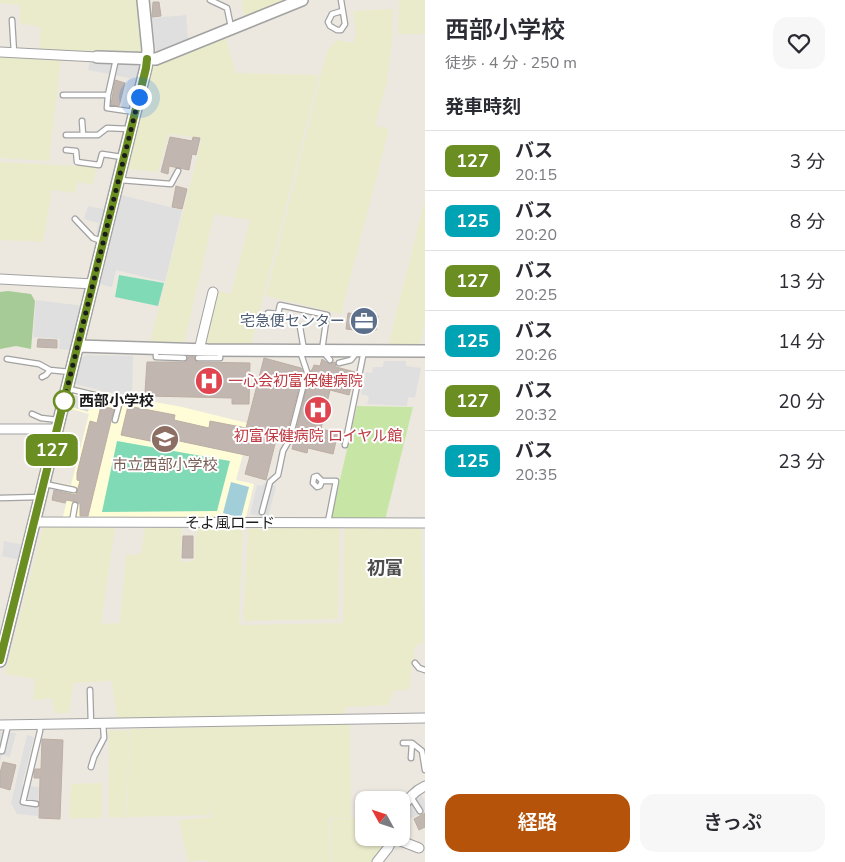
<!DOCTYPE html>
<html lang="ja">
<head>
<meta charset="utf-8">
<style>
  body { margin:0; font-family:"Nunito Sans","Noto Sans JP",sans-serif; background:#f7f7f7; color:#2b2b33; height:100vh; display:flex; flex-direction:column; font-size:19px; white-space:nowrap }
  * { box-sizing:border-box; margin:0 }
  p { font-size:16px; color:#7c7c81 }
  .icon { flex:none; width:28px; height:28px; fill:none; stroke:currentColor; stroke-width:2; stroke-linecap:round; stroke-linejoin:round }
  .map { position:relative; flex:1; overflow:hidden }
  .details { display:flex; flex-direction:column; background:#fff; width:420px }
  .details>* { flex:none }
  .badge { padding:0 10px; border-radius:8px; font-size:18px; line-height:32px }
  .needle { width:32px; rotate:310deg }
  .tools { position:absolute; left:355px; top:791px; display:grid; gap:10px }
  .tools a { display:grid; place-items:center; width:55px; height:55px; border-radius:10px; background:#fff; box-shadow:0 1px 4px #0004; font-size:25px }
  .you { position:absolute; width:25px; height:25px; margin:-12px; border:4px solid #fff; border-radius:50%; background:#1a73e8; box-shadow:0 0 0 8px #1a73e833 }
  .map>.badge { position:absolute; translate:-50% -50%; box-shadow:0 0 0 2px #fff }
  h2 { padding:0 20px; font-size:19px; line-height:45px }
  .round { display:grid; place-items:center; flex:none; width:52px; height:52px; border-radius:15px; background:#f7f7f7 }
  .head { display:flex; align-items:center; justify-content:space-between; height:85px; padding:0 20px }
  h1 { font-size:24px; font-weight:600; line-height:38px }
  .button { display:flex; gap:10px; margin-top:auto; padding:10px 20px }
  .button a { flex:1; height:58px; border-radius:15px; background:#b45309; color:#fff; font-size:20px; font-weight:600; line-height:58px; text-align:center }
  .button a+a { background:#f7f7f7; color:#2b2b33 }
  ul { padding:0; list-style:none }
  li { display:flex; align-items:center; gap:15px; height:60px; padding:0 20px; border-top:1px solid #e1e1e2 }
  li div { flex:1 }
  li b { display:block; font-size:19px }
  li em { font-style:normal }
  li .badge { min-width:55px; font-weight:700; text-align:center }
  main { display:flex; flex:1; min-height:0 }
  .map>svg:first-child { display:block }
  .education { fill:#fefdd8 }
  .farmland { fill:#eaebcb }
  .grass { fill:#c7e6a6 }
  .forest { fill:#a7cb96 }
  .pitch { fill:#7fdab5 }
  .parking { fill:#dfdfdf }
  .water { fill:#a1ced9 }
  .building { fill:#c1b7b0; stroke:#bdaea3 }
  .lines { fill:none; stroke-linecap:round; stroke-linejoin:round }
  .service-casing { stroke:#a2a2a2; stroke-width:7 }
  .minor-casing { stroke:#a2a2a2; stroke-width:11 }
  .tertiary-casing { stroke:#a2a2a2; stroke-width:14 }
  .service { stroke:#fff; stroke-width:4.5 }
  .minor { stroke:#fff; stroke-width:9 }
  .tertiary { stroke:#fff; stroke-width:11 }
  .line-casing { stroke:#fff; stroke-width:11 }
  .line { stroke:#6b8e23; stroke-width:8 }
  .walk { stroke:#1b1b1b; stroke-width:5; stroke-dasharray:0 9 }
  .stop-dot { fill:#fff; stroke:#6b8e23; stroke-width:2.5 }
  .labels { text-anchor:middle; stroke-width:4; stroke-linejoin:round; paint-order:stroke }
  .service-label { font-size:15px; fill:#4e5e75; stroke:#fff; text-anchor:end }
  .health-label { font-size:15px; fill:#be3a42; stroke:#fff; text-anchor:start }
  .stop-label { font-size:15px; font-weight:bold; fill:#1b1b1b; stroke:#fff; text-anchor:start }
  .education-label { font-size:15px; fill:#785e54; stroke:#fff }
  .street-label { font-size:15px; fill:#1b1b1b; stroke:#fff }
  .quarter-label { font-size:18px; font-weight:bold; fill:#4e4e4e; stroke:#fff }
</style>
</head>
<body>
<main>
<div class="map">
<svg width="425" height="862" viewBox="0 0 425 862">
  <rect width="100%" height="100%" fill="#ece8e0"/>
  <!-- education -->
  <path class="education" d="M74 387 182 407 251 424 236 480 254 484 245 521 62 520 69 493 52 488 53 482 71 485 89 414 71 409Z"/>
  <!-- farmland -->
  <path class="farmland" d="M0 0H138L143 53 39 50 41 27 20 23V5L0 3Z
    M242 0H288L244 18Z
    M399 0H425V34H398Z
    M393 9 392 41 387 82 375 125 389 129 341 314 266 296 327 51 337 40 353 43 356 34 353 11Z
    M226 37 235 73 319 75 251 345H202L216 290 231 294 250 220 214 214 184 345 150 343 202 138 168 134 158 172 128 169 152 69 155 64Z
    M0 56 61 59 49 161 0 158Z
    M0 162 96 167 93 185 78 182 75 193 52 190 43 242 0 240Z
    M425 199V319L420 346H388Z
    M421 526 424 642 415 647 409 689 394 691 388 705 346 707 344 716 117 719 112 681 74 683 68 713H55L52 698 33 700 35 679 5 674 43 527 115 528 101 624 120 623 126 555 141 554 145 528H182L180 562 194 561 197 527 243 529 239 625 343 623 344 528Z
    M340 527 338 619 243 621 248 529Z
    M350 724 351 818H329L330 862H208L206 860 188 862 179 820 212 817V788L211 815 127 817 130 729Z
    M109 730 129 731 126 818 108 817Z
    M102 783V818H69L71 784Z
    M364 818V838H386L385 842 371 862H331V819Z"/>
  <!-- grass -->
  <path class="grass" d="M357 406 413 407 385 520 331 519Z"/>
  <!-- forest -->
  <path class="forest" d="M8 291 31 294 35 301 31 349 16 346 0 349V292Z"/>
  <!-- pitch -->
  <path class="pitch" d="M119 275 164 283 158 306 115 297Z
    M117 441 230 461 217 511 102 512Z"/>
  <!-- parking -->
  <path class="parking" d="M186 15 188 39 156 51 152 18Z
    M90 60 137 63 142 68 130 115 121 113 129 78 88 70Z
    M121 195 182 210 165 282 116 270 112 287 99 284Z
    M88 206 107 210 101 235 96 234 99 223 84 219Z
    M36 300 84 306 73 350 59 349 60 339 33 337Z
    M87 355 133 356 132 396 103 391 75 384 81 358Z
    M384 361H406V366L421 368 415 398 408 397 407 406 367 404 369 396 361 394 366 372 372 373 373 367H383Z
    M74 395 91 399 88 412 72 407Z
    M264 483 276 486 268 518 250 514 257 485 263 486Z
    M4 541 25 545 21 560 2 556Z
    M0 732 16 733 10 757 2 755 0 761Z
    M27 735 34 737 22 785 39 787 38 816 17 814 11 803Z
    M420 793 425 802V811L412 818 404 814 406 809Z"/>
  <!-- water -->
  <path class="water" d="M231 482 249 487 241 518 223 513Z"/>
  <!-- building -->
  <path class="building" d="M153 2H159L161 16 152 17Z
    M115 80 125 83 119 106 111 105Z
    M170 137 192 141 193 137 200 138 196 155 192 154 189 170 169 166 168 174 161 172Z
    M176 186 187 189 182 209 172 207Z
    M348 313 378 316 376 330 354 328V330L346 329Z
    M38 339 57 340V348L37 347Z
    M188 357H194L197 362 250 363 249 404H232V398L148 396V392H145L147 362H185Z
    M264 358 301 368 303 372 288 429 290 433 288 435 278 432 266 480 245 474 250 456 170 439 169 445 121 435 128 406 175 415 174 420 209 428 210 421 246 428Z
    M322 359 329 364 335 362 336 367 355 372 349 395 330 390 321 429 338 433 333 454 308 448 307 453 292 449 295 437 293 434 296 431 311 370H312L314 365 320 366Z
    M101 406 114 409 88 516H80V504L77 502 66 500 65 503 52 500 54 490 76 495 80 481 77 480V473L90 421 97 423Z
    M183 536H193V558H182Z
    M42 739 63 740 60 819 39 818 40 778H34V772L35 769H41Z
    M3 762 16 765 10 790 0 787V773Z
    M425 813V827L419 830 414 819Z"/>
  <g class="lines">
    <defs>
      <path id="service" d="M210 0 227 8 231 27
        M341 0 345 24 341 30H337L330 26 328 22 332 14 342 11
        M12 20 14 53
        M116 59 108 95 107 108 134 112
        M63 95H108
        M82 121 83 135
        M66 135H98L107 128 129 129
        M66 150 76 151 77 162 99 165 102 154 122 157
        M120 180 171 184 178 171
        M75 219 93 238 102 241
        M268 313 278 314 280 305 327 315 322 350 330 360
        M300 327 304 350
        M156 350V357L184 358
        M198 358H220V351
        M7 359 39 364 50 370 70 372
        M339 363 351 360 357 352
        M42 377 46 375 50 370
        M69 389 120 401 115 420
        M32 414 41 418 58 420
        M292 430 307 372 300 351
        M345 445 364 351
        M322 481 320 486 317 487 313 483 314 477 317 476 322 481H336L328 522
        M45 484 74 490
        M0 498 39 497
        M262 512 270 482 278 475 283 451 291 437
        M72 522 75 505
        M415 663 419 668 425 670
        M90 690 91 724
        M403 743H412
        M0 751H2L8 725
        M411 758 412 743 422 751 425 770
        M91 767 94 757 104 738 103 723
        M411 797 420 811
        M36 804 23 802 40 731V724"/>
      <path id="minor" d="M0 52 97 57
        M0 279 94 284
        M199 350 213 292
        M0 429H57
        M34 522 425 523
        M0 725 425 718
        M401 811C406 801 414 791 425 786
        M393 838 419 848
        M377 862 388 848 393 838"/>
      <path id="tertiary" d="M97 57 156 59 302 0
        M78 346 208 350 425 351
        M0 661 146 67 148 50 143 0"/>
    </defs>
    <!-- service casing -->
    <use href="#service" class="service-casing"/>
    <!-- minor casing -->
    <use href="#minor" class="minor-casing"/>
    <!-- tertiary casing -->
    <use href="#tertiary" class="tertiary-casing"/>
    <!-- service -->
    <use href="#service" class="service"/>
    <!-- minor -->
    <use href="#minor" class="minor"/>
    <!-- tertiary -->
    <use href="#tertiary" class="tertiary"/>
  </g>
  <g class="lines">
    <defs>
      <path id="line" d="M0 660 146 68 147 59"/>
    </defs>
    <!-- line casing -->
    <use href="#line" class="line-casing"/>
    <!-- line -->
    <use href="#line" class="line"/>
    <!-- walk -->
    <path class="walk" d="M64 401 63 405 139 97"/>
  </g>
  <!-- icons -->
  <defs>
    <symbol id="office-disc" viewBox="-11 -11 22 22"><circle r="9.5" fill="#5c6f8a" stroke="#fff"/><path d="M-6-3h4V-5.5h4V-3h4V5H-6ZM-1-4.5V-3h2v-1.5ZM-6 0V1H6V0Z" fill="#fff"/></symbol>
    <symbol id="hospital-disc" viewBox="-11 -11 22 22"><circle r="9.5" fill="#e0444e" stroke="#fff"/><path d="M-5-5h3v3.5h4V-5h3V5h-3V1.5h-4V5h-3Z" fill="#fff"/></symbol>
    <symbol id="school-disc" viewBox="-11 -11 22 22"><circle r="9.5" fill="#8d6e63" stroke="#fff"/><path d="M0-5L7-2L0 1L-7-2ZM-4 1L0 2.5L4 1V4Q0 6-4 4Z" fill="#fff"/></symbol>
  </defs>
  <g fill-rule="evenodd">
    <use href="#office-disc" x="348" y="305" width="32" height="32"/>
    <use href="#hospital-disc" x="193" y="365" width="32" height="32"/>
    <use href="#hospital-disc" x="302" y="394" width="32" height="32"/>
    <use href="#school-disc" x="149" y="423" width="32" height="32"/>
  </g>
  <!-- markers -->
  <circle class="stop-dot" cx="64" cy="401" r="10"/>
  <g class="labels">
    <!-- service labels -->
    <g class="service-label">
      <text x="345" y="326">宅急便センター</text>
    </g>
    <!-- health labels -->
    <g class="health-label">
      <text x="228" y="386">一心会初富保健病院</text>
      <text x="318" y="441" text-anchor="middle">初富保健病院 ロイヤル館</text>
    </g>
    <!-- stop labels -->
    <g class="stop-label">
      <text x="79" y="406">西部小学校</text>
    </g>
    <!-- education labels -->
    <g class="education-label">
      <text x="165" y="470">市立西部小学校</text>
    </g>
    <!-- street labels -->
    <g class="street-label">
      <text x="230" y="528">そよ風ロード</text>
    </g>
    <!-- quarter labels -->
    <g class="quarter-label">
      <text x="385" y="574">初富</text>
    </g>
  </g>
</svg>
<div class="tools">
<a><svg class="needle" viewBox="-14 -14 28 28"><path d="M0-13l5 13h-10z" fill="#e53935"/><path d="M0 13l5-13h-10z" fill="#7c7c81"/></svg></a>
</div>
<div class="you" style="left:139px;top:97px"></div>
<b class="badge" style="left:52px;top:450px;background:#6b8e23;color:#fff">127</b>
</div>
<section class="details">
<div class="head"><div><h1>西部小学校</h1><p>徒歩 · 4 分 · 250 m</p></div><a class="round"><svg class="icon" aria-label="heart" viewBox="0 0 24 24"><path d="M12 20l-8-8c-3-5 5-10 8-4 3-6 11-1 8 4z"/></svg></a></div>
<h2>発車時刻</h2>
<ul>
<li><span class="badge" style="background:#6b8e23;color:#fff">127</span><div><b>バス</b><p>20:15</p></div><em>3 分</em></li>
<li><span class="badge" style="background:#00a3b4;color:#fff">125</span><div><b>バス</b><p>20:20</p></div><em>8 分</em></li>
<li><span class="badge" style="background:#6b8e23;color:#fff">127</span><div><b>バス</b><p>20:25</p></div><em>13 分</em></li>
<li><span class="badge" style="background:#00a3b4;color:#fff">125</span><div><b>バス</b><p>20:26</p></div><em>14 分</em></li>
<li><span class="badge" style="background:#6b8e23;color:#fff">127</span><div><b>バス</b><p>20:32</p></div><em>20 分</em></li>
<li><span class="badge" style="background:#00a3b4;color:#fff">125</span><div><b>バス</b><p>20:35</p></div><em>23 分</em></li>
</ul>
<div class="button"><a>経路</a><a>きっぷ</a></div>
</section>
</main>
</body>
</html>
